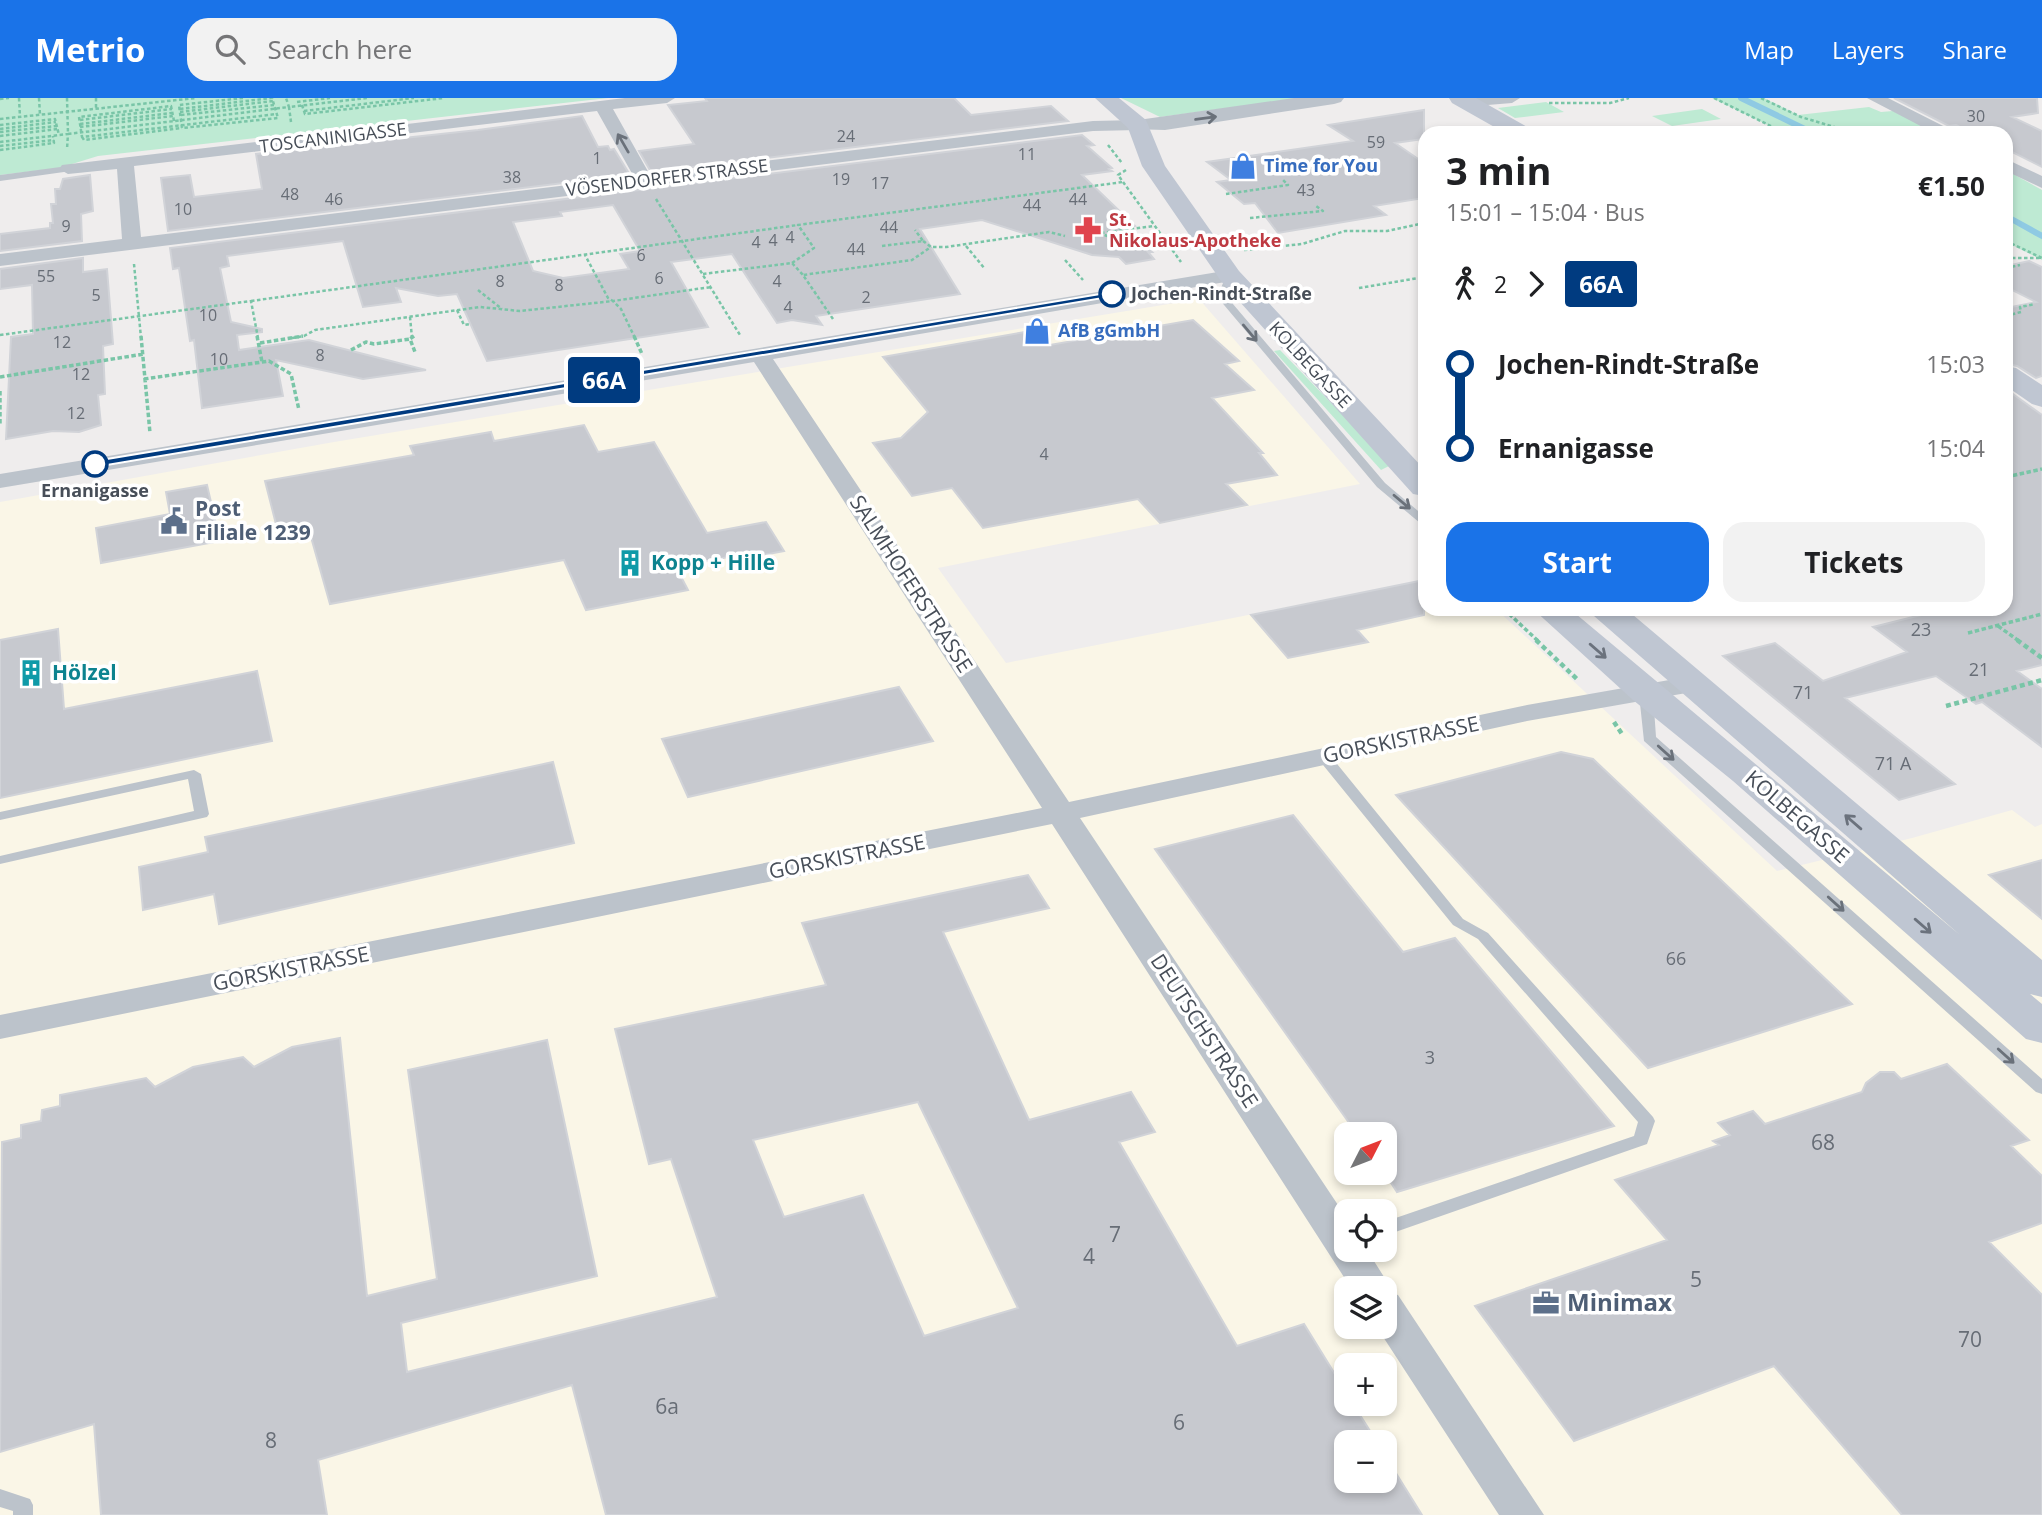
<!DOCTYPE html>
<html lang="en">
<head>
<meta charset="utf-8">
<style>
  body { margin:0; font-family:"Open Sans",sans-serif; background:#f2f2f2; color:#202124; height:100vh; display:flex; flex-direction:column; font-size:26px; white-space:nowrap }
  * { box-sizing:border-box; margin:0 }
  p { font-size:23px; color:#757577 }
  .icon { flex:none; width:38px; height:38px; fill:none; stroke:currentColor; stroke-width:2; stroke-linecap:round; stroke-linejoin:round }
  .map { position:relative; flex:1; overflow:hidden }
  .sheet { position:absolute; left:1418px; top:28px; width:595px; height:490px; display:flex; flex-direction:column; background:#fff; border-radius:21px; box-shadow:0 4px 10px #0003 }
  .sheet>* { flex:none }
  .badge { padding:0 14px; border-radius:5px; font-size:24px; line-height:46px }
  .needle { width:46px; rotate:48deg }
  .tools { position:absolute; left:1334px; top:1024px; display:grid; gap:14px }
  .tools a { display:grid; place-items:center; width:63px; height:63px; border-radius:14px; background:#fff; box-shadow:0 4px 10px #0003; font-size:35px }
  .map>.badge { position:absolute; translate:-50% -50%; box-shadow:0 0 0 4px #fff }
  .legs { display:flex; align-items:center; gap:10px; height:77px; padding:0 28px; font-size:23px }
  .legs p { margin-inline-start:auto }
  .head { display:flex; align-items:center; justify-content:space-between; height:119px; padding:0 28px }
  h1 { font-size:38px; font-weight:700; line-height:52px }
  .button { display:flex; gap:14px; margin-top:auto; padding:14px 28px }
  .button a { flex:1; height:80px; border-radius:21px; background:#1a73e8; color:#fff; font-size:28px; font-weight:700; line-height:80px; text-align:center }
  .button a+a { background:#f2f2f2; color:#202124 }
  ul { padding:0 28px; list-style:none }
  li { display:flex; align-items:center; gap:24px; height:84px; font-size:26px }
  li i { display:grid; place-items:center; width:10px; height:100%; margin:0 9px; background:currentColor }
  li i::after { content:''; width:18px; height:18px; margin:-9px; border:5px solid; border-radius:50%; background:#fff }
  li p { margin-inline-start:auto }
  li:first-child i { background:linear-gradient(#0000 50%,currentColor 0) }
  li:last-child i { background:linear-gradient(currentColor 50%,#0000 0) }
  header { display:flex; align-items:center; gap:42px; box-sizing:border-box; height:98px; padding:0 35px; background:#1a73e8; color:#fff }
  header strong { font-size:33px }
  nav { display:flex; gap:38px; margin-inline-start:auto; font-size:24px }
  .search { width:490px; height:63px; background:#f2f2f2; display:flex; align-items:center; gap:18px; box-sizing:border-box; padding:0 24px; border-radius:21px; color:#757577; font-size:26px }
  .map>svg:first-child { display:block }
  .commercial { fill:#faf6e7; fill-rule:evenodd }
  .green { fill:#beead3 }
  .lines { fill:none; stroke-linecap:round; stroke-linejoin:round }
  .stream { stroke:#8fcae3; stroke-width:6 }
  .building { fill:#c7c9cf; stroke:#d1d3d8; stroke-width:2; fill-rule:evenodd }
  .path-far2 { stroke:#79c5a7; stroke-width:2.5; stroke-dasharray:3.5 2.5; stroke-linecap:butt }
  .path-far1 { stroke:#79c5a7; stroke-width:3.5; stroke-dasharray:4.5 2.5; stroke-linecap:butt }
  .path { stroke:#79c5a7; stroke-width:4.5; stroke-dasharray:5 3.5; stroke-linecap:butt }
  .service { fill:#bcc3cb; fill-rule:evenodd }
  .minor { fill:#bcc3cb; fill-rule:evenodd }
  .tertiary { fill:#bcc3cb; fill-rule:evenodd }
  .secondary { fill:#bfc6d2; fill-rule:evenodd }
  .oneway { stroke:#6a717a }
  .oneway2 { stroke:#6b727d }
  .line-1 { fill:#003b80; stroke:#fff; stroke-width:2 }
  .stop-1-dot { fill:#fff; stroke:#003b80; stroke-width:3.5 }
  .labels { text-anchor:middle; stroke-width:7; stroke-linejoin:round; paint-order:stroke }
  .far-number-label { font-size:16px; fill:#676d76 }
  .far-street-label { font-size:18px; fill:#474e58; stroke:#fff }
  .far-shop-label { font-size:18px; font-weight:bold; fill:#366cbe; stroke:#fff; text-anchor:start }
  .far-health-label { font-size:18px; font-weight:bold; fill:#be3a42; stroke:#fff; text-anchor:start }
  .far-stop-label { font-size:18px; font-weight:bold; fill:#474e58; stroke:#fff; text-anchor:start }
  .number-label { font-size:18px; fill:#676d76 }
  .service-label { font-size:21px; font-weight:bold; fill:#4e5e75; stroke:#fff; text-anchor:start }
  .culture-label { font-size:21px; font-weight:bold; fill:#0d838f; stroke:#fff; text-anchor:start }
  .street-label { font-size:21px; fill:#474e58; stroke:#fff }
  .near-number-label { font-size:21px; fill:#676d76 }
  .near-service-label { font-size:24px; font-weight:bold; fill:#4e5e75; stroke:#fff; text-anchor:start }
</style>
</head>
<body>
<header>
<strong>Metrio</strong>
<div class="search"><svg class="icon" aria-label="search" viewBox="0 0 24 24"><circle cx="10" cy="10" r="6"/><path d="M15 15l6 6"/></svg>Search here</div>
<nav><a>Map</a><a>Layers</a><a>Share</a></nav>
</header>
<div class="map">
<svg width="2042" height="1417" viewBox="0 0 2042 1417">
  <rect width="100%" height="100%" fill="#efeded"/>
  <!-- commercial -->
  <path class="commercial" d="M1199 201 1360 386 938 470 1006 565 1424 482V511H1496L1777 773 1912 740 2012 712 2035 729 2042 726V1417H0V404L334 344ZM1346 1036H1384V1074H1346ZM1346 1113H1384V1152H1346ZM1346 1190H1384V1228H1346ZM1346 1267H1384V1306H1346ZM1346 1344H1384V1382H1346Z"/>
  <!-- green -->
  <path class="green" d="M0 0H608L98 58 59 70 0 77Z
    M1121 0H1301L1160 19Z
    M1712 0H1764L1798 17 1869 9 1881 14 1893 13 1939 35H1784Z
    M1546 4 1564 14 1515 20 1498 10Z
    M1702 11 1721 21 1672 28 1652 18Z
    M2006 72 2042 92V162L2006 144Z
    M1280 252 1391 367 1381 372 1274 253Z"/>
  <g class="lines">
    <!-- stream -->
    <path class="stream" d="M1741 0 1813 35
      M2006 118 2042 138"/>
  </g>
  <!-- building -->
  <path class="building" d="M705 0H954L971 17 1051 8 1068 23 651 74 639 53 694 46 668 7 707 3Z
    M1894 0H2037L2038 15 2012 19 2042 33V69L2006 51V35H1972L1956 27 1949 28Z
    M1424 12V41L1395 45 1424 65V100L1374 108 1386 117 1278 135 1255 105 1244 106 1217 84 1231 82 1207 64 1353 43 1328 27Z
    M582 18 598 49 608 48 610 52 614 51 630 77 168 133 161 80 190 77 194 99 262 91 256 56 478 32Z
    M1082 37 1094 47 1087 48 1112 70 1109 71 1112 73 1082 77 1135 128 1126 130 1152 154H1148L1154 161 1126 166 1119 159 1092 157 982 122 920 131 960 196 816 218 822 227 792 222 777 225 732 156 671 164 708 229 487 263 457 196 438 198 396 190 401 204 363 209 343 143 227 158 229 168 220 170 231 224 262 231V234L237 237 239 252 309 242 426 272 363 281 276 262 283 298 202 310 194 242 190 243 179 170 173 171 170 150ZM613 107 640 153 620 156 629 171 563 180 533 173 513 124 562 118 560 114Z
    M90 77 93 113 81 116 82 143 0 153V136L50 130V125H53L51 106H56L55 91H60L63 81Z
    M83 160V174L107 171 113 246 103 248 105 296 98 297 101 327 79 334 53 333 6 341 11 239 33 236 32 187 0 191V171Z
    M2029 163 2042 169V278L2036 280 2017 268 2006 266V210L2036 204 2006 189V168Z
    M1193 222 1239 263 1225 266 1254 292 1212 300 1263 355H1259L1277 377 1226 386 1247 407 1160 425 1138 401 983 430 952 390 912 398 873 345 901 340 928 314 883 259 1036 232 1050 247Z
    M2006 291 2042 317V567L2017 573 2042 591V649L1982 604 1976 606 1936 578 1845 600 1955 686 1899 702 1723 558 1775 545 1823 583 1907 554 1873 529 1945 511H2006Z
    M584 327 598 354 654 344 707 435 766 424 784 453 747 460 739 457 676 469 688 492 586 512 564 462 330 506 307 425 277 430 265 383 414 357 410 348 491 334 494 343Z
    M207 387 220 443 101 465 96 430 170 416 166 394Z
    M1424 482V517L1357 532 1368 544 1288 560 1251 517Z
    M58 531 64 611 257 573 272 643 0 700V542Z
    M899 589 933 643 688 699 662 641Z
    M1561 654 1593 661 1852 906 1648 970 1396 697Z
    M553 664 574 745 219 826 214 796 143 812 139 769 208 754 205 739Z
    M1293 717 1403 854 1455 840 1614 1028 1397 1094 1384 1074V1036H1357L1155 751Z
    M2042 762V821L1989 777Z
    M1028 777 1049 810 943 834 1029 1022 1131 994 1155 1034 1119 1044 1237 1248 1304 1226 1346 1294V1306H1353L1377 1344H1346V1382H1384V1356L1422 1417H606L572 1287 318 1362 327 1417H101L94 1326 0 1354 2 1044 21 1040V1027L41 1023 42 1012 60 1008V997L146 980 155 989 193 969 243 959 254 969 292 949 340 940 367 1198 437 1181 408 972 547 942 597 1178 401 1225 407 1274 717 1199 671 1061 649 1066 615 931 826 887 802 825ZM918 1004 1018 1210 924 1238 863 1097 784 1119 753 1042Z
    M1947 966 2029 1042 2011 1048 2042 1078V1125L1989 1144 2042 1197V1417H1902L1774 1268 1574 1343 1475 1208 1667 1142 1615 1082 1719 1047 1713 1043 1730 1037 1718 1025 1753 1013 1765 1026 1862 994 1866 985 1880 974H1894L1901 981Z"/>
  <g class="lines">
    <!-- path-far2 -->
    <path class="path-far2" d="M19 0 20 19
      M39 0 40 17
      M67 0 68 36 289 9 286 0
      M96 0V11
      M243 0 179 7 182 30 278 20 272 0
      M1714 0 1785 35
      M1761 0 1801 19 1854 35
      M0 1 9 0
      M297 4 330 0
      M1549 5H1610L1629 0
      M302 7 305 16 444 0
      M180 11 271 0
      M304 13 414 0
      M180 14 273 3
      M181 17 274 7
      M0 21 196 0
      M80 22 172 11
      M174 23 171 8 79 19 82 39 277 16
      M291 24 289 9 367 0
      M80 26 172 15
      M0 27 55 21 59 37
      M80 29 173 18
      M0 31 56 24
      M0 34 57 28
      M0 38 58 31
      M82 39 84 42 182 30
      M0 44 68 36 67 51
      M1108 47 1122 65
      M0 48 54 42
      M0 52 54 45 53 38
      M1419 61 1424 63
      M1126 72 1118 77 1181 164
      M1226 96 1288 87 1282 81
      M656 101 740 237
      M1250 120 1323 113 1316 108
      M1099 135 1124 144 1163 138
      M1101 135 1154 128
      M923 143 931 149H946L1049 134 1065 138
      M2006 143 2042 160
      M882 148 923 143 915 132
      M966 148 985 171
      M1244 152 1302 146 1345 133H1387L1424 125
      M2006 160H2040
      M1065 162 1083 182
      M792 165 814 150 798 127 1123 84
      M134 166 141 240
      M2006 170 2020 167
      M703 176 792 165 803 177
      M1359 190 1424 179
      M478 192 502 211
      M251 203 798 127
      M457 212 464 227 470 226
      M2006 218 2021 214 2020 209 2035 206
      M410 219 412 240
      M833 221 803 177 912 162 931 149
      M0 237 251 203 258 240
      M292 240 304 238 315 232 480 209 520 213 613 203 608 200 585 157
      M635 240 621 211 613 203 711 189"/>
    <!-- path-far1 -->
    <path class="path-far1" d="M141 238 150 335
      M257 238 262 264
      M414 238 410 241 415 254
      M634 238 642 256
      M260 245 303 238
      M351 252 366 244 374 246 410 241
      M0 279 144 256
      M144 281 269 263 291 276 299 312
      M0 293V328
      M2006 379 2042 371
      M1504 511 1538 543
      M1998 528 2019 543
      M1968 535 2042 516"/>
    <!-- path -->
    <path class="path" d="M1536 542 1579 583
      M2017 542 2042 560
      M1946 608 2042 582
      M1614 624 1622 636"/>
    <!-- service -->
    <path class="service" d="M68 68 71 69V73L0 83V77Z
      M1227 176 1235 178 1227 199 1385 385 1424 418V426L1420 425 1377 389 1219 201 1217 199Z
      M1646 592 1653 596 1656 639 2042 981V996L2036 994 1644 643 1639 596Z
      M1324 655 1329 656 1463 821 1488 835 1653 1019 1655 1023 1647 1046 1384 1138V1124L1634 1038 1638 1024 1478 841 1453 827 1319 662 1317 659Z
      M194 672 201 676 209 716 207 719 0 766V758L194 713 188 681 0 722V714Z
      M0 1391 30 1401 33 1407V1417H13V1413L0 1409Z"/>
    <!-- minor -->
    <path class="minor" d="M625 0H675L667 5 613 11 650 77 1093 23 1138 22 1147 27 1138 32 1093 33 0 168V156L122 141 117 71 68 76 59 71 62 67ZM597 13 634 79 141 139 134 68Z
      M1469 0H1520L1512 5 1463 9 1461 5Z
      M1867 0H1888L1957 35H1934Z
      M2006 61 2042 78V90L2006 73Z
      M1230 172 1237 174 1240 178 1237 182 773 261 1069 704 1527 607 1692 578 1702 580 1706 586 1702 592 1692 594 1527 623 1080 720 1346 1119V1152H1367L1391 1190 1389 1194 1398 1197 1544 1417H1499L1376 1228H1384V1190H1351L1052 726 0 941V917L1042 710 754 264 0 390V376Z"/>
    <!-- tertiary -->
    <path class="tertiary" d="M1294 0H1344L1341 4 1334 6 1165 32 1131 31 1127 27 1131 23Z"/>
    <!-- secondary -->
    <path class="secondary" d="M1095 0H1119L1146 22 1165 68 1239 173 1424 371V398L1413 396 1221 183 1142 68 1128 30Z
      M1449 0H1476L1529 30 1532 35H1505L1452 5Z
      M2006 268 2016 270 2042 287V309L2032 306 2006 288Z
      M1533 511H1570L1960 837 1594 518 1589 511H1626L2042 862V899L2030 896 2042 906V945L2026 941 1733 683 1633 602Z"/>
  </g>
  <!-- one-way arrows -->
  <defs><path id="oneway-shaft" d="M-6 0H5M1.5-3L5.5 0L1.5 3" fill="none" stroke-width="1.6" stroke-linecap="round" stroke-linejoin="round" transform="scale(1.75)"/></defs>
  <g class="oneway">
    <use href="#oneway-shaft" transform="translate(1206 20) rotate(-8)"/>
    <use href="#oneway-shaft" transform="translate(623 45) rotate(-120)"/>
    <use href="#oneway-shaft" transform="translate(1250 235) rotate(50)"/>
    <use href="#oneway-shaft" transform="translate(1402 404) rotate(40)"/>
    <use href="#oneway-shaft" transform="translate(1666 655) rotate(42)"/>
    <use href="#oneway-shaft" transform="translate(1836 806) rotate(42)"/>
    <use href="#oneway-shaft" transform="translate(2006 958) rotate(42)"/>
  </g>
  <g class="oneway2">
    <use href="#oneway-shaft" transform="translate(1598 553) rotate(41)"/>
    <use href="#oneway-shaft" transform="translate(1853 724) rotate(-139)"/>
    <use href="#oneway-shaft" transform="translate(1923 828) rotate(41)"/>
  </g>
  <!-- line-1 -->
  <path class="line-1" d="M1112 194H1115V198L95 369 90 366 95 363Z"/>
  <!-- icons -->
  <defs>
    <symbol id="shop-bare" viewBox="-9 -9 18 18"><path d="M-5-2.5h2.3a2.7 3.5 0 0 1 5.4 0H5L5.5 6h-11ZM-1.5-2.5h3a1.5 2.3 0 0 0-3 0Z" fill="#3f7fe0" stroke="#fff" stroke-width="2.5" paint-order="stroke"/></symbol>
    <symbol id="pharmacy-bare" viewBox="-9 -9 18 18"><path d="M-2-6h4v4h4v4h-4v4h-4v-4h-4v-4h4Z" fill="#e0444e" stroke="#fff" stroke-width="2.5" paint-order="stroke"/></symbol>
    <symbol id="civic-bare" viewBox="-9 -9 18 18"><path d="M-.6-6.5H3V-4.5H.6V-3L4-1V1h2V6H-6V1h2V-1L-.6-3ZM-1.2 2.5V6h2.4V2.5Z" fill="#5c6f8a" stroke="#fff" stroke-width="2.5" paint-order="stroke"/></symbol>
    <symbol id="building-bare" viewBox="-9 -9 18 18"><path d="M-4-6H4V6H1V3H-1V6H-4ZM-2.5-4.3h1.7v1.8h-1.7ZM.8-4.3h1.7v1.8H.8ZM-2.5-1h1.7V.8h-1.7ZM.8-1h1.7V.8H.8Z" fill="#0f9aa8" stroke="#fff" stroke-width="2.5" paint-order="stroke"/></symbol>
    <symbol id="office-bare" viewBox="-9 -9 18 18"><path d="M-6-3h4V-5.5h4V-3h4V5H-6ZM-1-4.5V-3h2v-1.5ZM-6 0V1H6V0Z" fill="#5c6f8a" stroke="#fff" stroke-width="2.5" paint-order="stroke"/></symbol>
  </defs>
  <g fill-rule="evenodd">
    <use href="#shop-bare" x="1224" y="49" width="38" height="38"/>
    <use href="#pharmacy-bare" x="1069" y="113" width="38" height="38"/>
    <use href="#shop-bare" x="1018" y="214" width="38" height="38"/>
    <use href="#civic-bare" x="155" y="404" width="38" height="38"/>
    <use href="#building-bare" x="611" y="446" width="38" height="38"/>
    <use href="#building-bare" x="12" y="556" width="38" height="38"/>
    <use href="#office-bare" x="1527" y="1186" width="38" height="38"/>
  </g>
  <!-- markers -->
  <g class="stop-1-dot">
    <circle cx="1112" cy="196" r="12"/>
    <circle cx="95" cy="366" r="12"/>
  </g>
  <g class="labels">
    <!-- far-number labels -->
    <g class="far-number-label">
      <text x="1976" y="24">30</text>
      <text x="846" y="44">24</text>
      <text x="1376" y="50">59</text>
      <text x="1027" y="62">11</text>
      <text x="597" y="66">1</text>
      <text x="512" y="85">38</text>
      <text x="841" y="87">19</text>
      <text x="880" y="91">17</text>
      <text x="1306" y="98">43</text>
      <text x="290" y="102">48</text>
      <text x="334" y="107">46</text>
      <text x="1078" y="107">44</text>
      <text x="1032" y="113">44</text>
      <text x="183" y="117">10</text>
      <text x="66" y="134">9</text>
      <text x="889" y="135">44</text>
      <text x="790" y="145">4</text>
      <text x="773" y="148">4</text>
      <text x="756" y="150">4</text>
      <text x="856" y="157">44</text>
      <text x="641" y="163">6</text>
      <text x="46" y="184">55</text>
      <text x="659" y="186">6</text>
      <text x="500" y="189">8</text>
      <text x="777" y="189">4</text>
      <text x="559" y="193">8</text>
      <text x="96" y="203">5</text>
      <text x="866" y="205">2</text>
      <text x="788" y="215">4</text>
      <text x="208" y="223">10</text>
      <text x="62" y="250">12</text>
      <text x="320" y="263">8</text>
      <text x="219" y="267">10</text>
      <text x="81" y="282">12</text>
      <text x="76" y="321">12</text>
      <text x="1044" y="362">4</text>
    </g>
    <!-- far-street labels -->
    <g class="far-street-label">
      <text transform="translate(333 40) rotate(-7)" y="6">TOSCANINIGASSE</text>
      <text transform="translate(667 80) rotate(-7)" y="6">VÖSENDORFER STRASSE</text>
      <text transform="translate(1310 267) rotate(47)" y="6">KOLBEGASSE</text>
    </g>
    <!-- far-shop labels -->
    <g class="far-shop-label">
      <text x="1264" y="74">Time for You</text>
      <text x="1058" y="239">AfB gGmbH</text>
    </g>
    <!-- far-health labels -->
    <g class="far-health-label">
      <text x="1109" y="128">St.<tspan x="1109" dy="21">Nikolaus-Apotheke</tspan></text>
    </g>
    <!-- far-stop labels -->
    <g class="far-stop-label">
      <text x="1131" y="202">Jochen-Rindt-Straße</text>
      <text x="95" y="399" text-anchor="middle">Ernanigasse</text>
    </g>
    <!-- number labels -->
    <g class="number-label">
      <text x="1921" y="538">23</text>
      <text x="1979" y="578">21</text>
      <text x="1803" y="601">71</text>
      <text x="1893" y="672">71 A</text>
      <text x="1676" y="867">66</text>
      <text x="1430" y="966">3</text>
    </g>
    <!-- service labels -->
    <g class="service-label">
      <text x="195" y="418">Post<tspan x="195" dy="24">Filiale 1239</tspan></text>
    </g>
    <!-- culture labels -->
    <g class="culture-label">
      <text x="651" y="472">Kopp + Hille</text>
      <text x="52" y="582">Hölzel</text>
    </g>
    <!-- street labels -->
    <g class="street-label">
      <text transform="translate(911 486) rotate(57)" y="7">SALMHOFERSTRASSE</text>
      <text transform="translate(1401 642) rotate(-12)" y="7">GORSKISTRASSE</text>
      <text transform="translate(1797 719) rotate(41)" y="7">KOLBEGASSE</text>
      <text transform="translate(847 759) rotate(-11)" y="7">GORSKISTRASSE</text>
      <text transform="translate(291 871) rotate(-11)" y="7">GORSKISTRASSE</text>
      <text transform="translate(1204 933) rotate(57)" y="7">DEUTSCHSTRASSE</text>
    </g>
    <!-- near-number labels -->
    <g class="near-number-label">
      <text x="1823" y="1052">68</text>
      <text x="1115" y="1144">7</text>
      <text x="1089" y="1166">4</text>
      <text x="1696" y="1189">5</text>
      <text x="1970" y="1249">70</text>
      <text x="667" y="1316">6a</text>
      <text x="1179" y="1332">6</text>
      <text x="271" y="1350">8</text>
    </g>
    <!-- near-service labels -->
    <g class="near-service-label">
      <text x="1567" y="1213">Minimax</text>
    </g>
  </g>
</svg>
<div class="tools">
<a><svg class="needle" viewBox="-14 -14 28 28"><path d="M0-13l5 13h-10z" fill="#e53935"/><path d="M0 13l5-13h-10z" fill="#757577"/></svg></a>
<a><svg class="icon" aria-label="locate" viewBox="0 0 24 24"><circle cx="12" cy="12" r="6"/><path d="M12 2v4M12 18v4M2 12h4M18 12h4"/></svg></a>
<a><svg class="icon" aria-label="layers" viewBox="0 0 24 24"><path d="M12 4l9 5-9 5-9-5zM3 14l9 5 9-5"/></svg></a>
<a>+</a>
<a>−</a>
</div>
<b class="badge" style="left:604px;top:282px;background:#003b80;color:#fff">66A</b>
<section class="sheet">
<div class="head"><div><h1>3 min</h1><p>15:01 – 15:04 · Bus</p></div><b>€1.50</b></div>
<div class="legs"><svg class="icon" aria-label="walk" viewBox="0 0 24 24"><circle cx="13" cy="4" r="2"/><path d="M13 8l-2 6 4 7M11 14l-3 7M7 12l3-4h3l4 4"/></svg>2<svg class="icon" aria-label="forward" viewBox="0 0 24 24"><path d="M9 5l7 7-7 7"/></svg><b class="badge" style="background:#003b80;color:#fff">66A</b></div>
<ul>
<li><i style="color:#003b80"></i><b>Jochen-Rindt-Straße</b><p>15:03</p></li>
<li><i style="color:#003b80"></i><b>Ernanigasse</b><p>15:04</p></li>
</ul>
<div class="button"><a>Start</a><a>Tickets</a></div>
</section>
</div>
</body>
</html>
